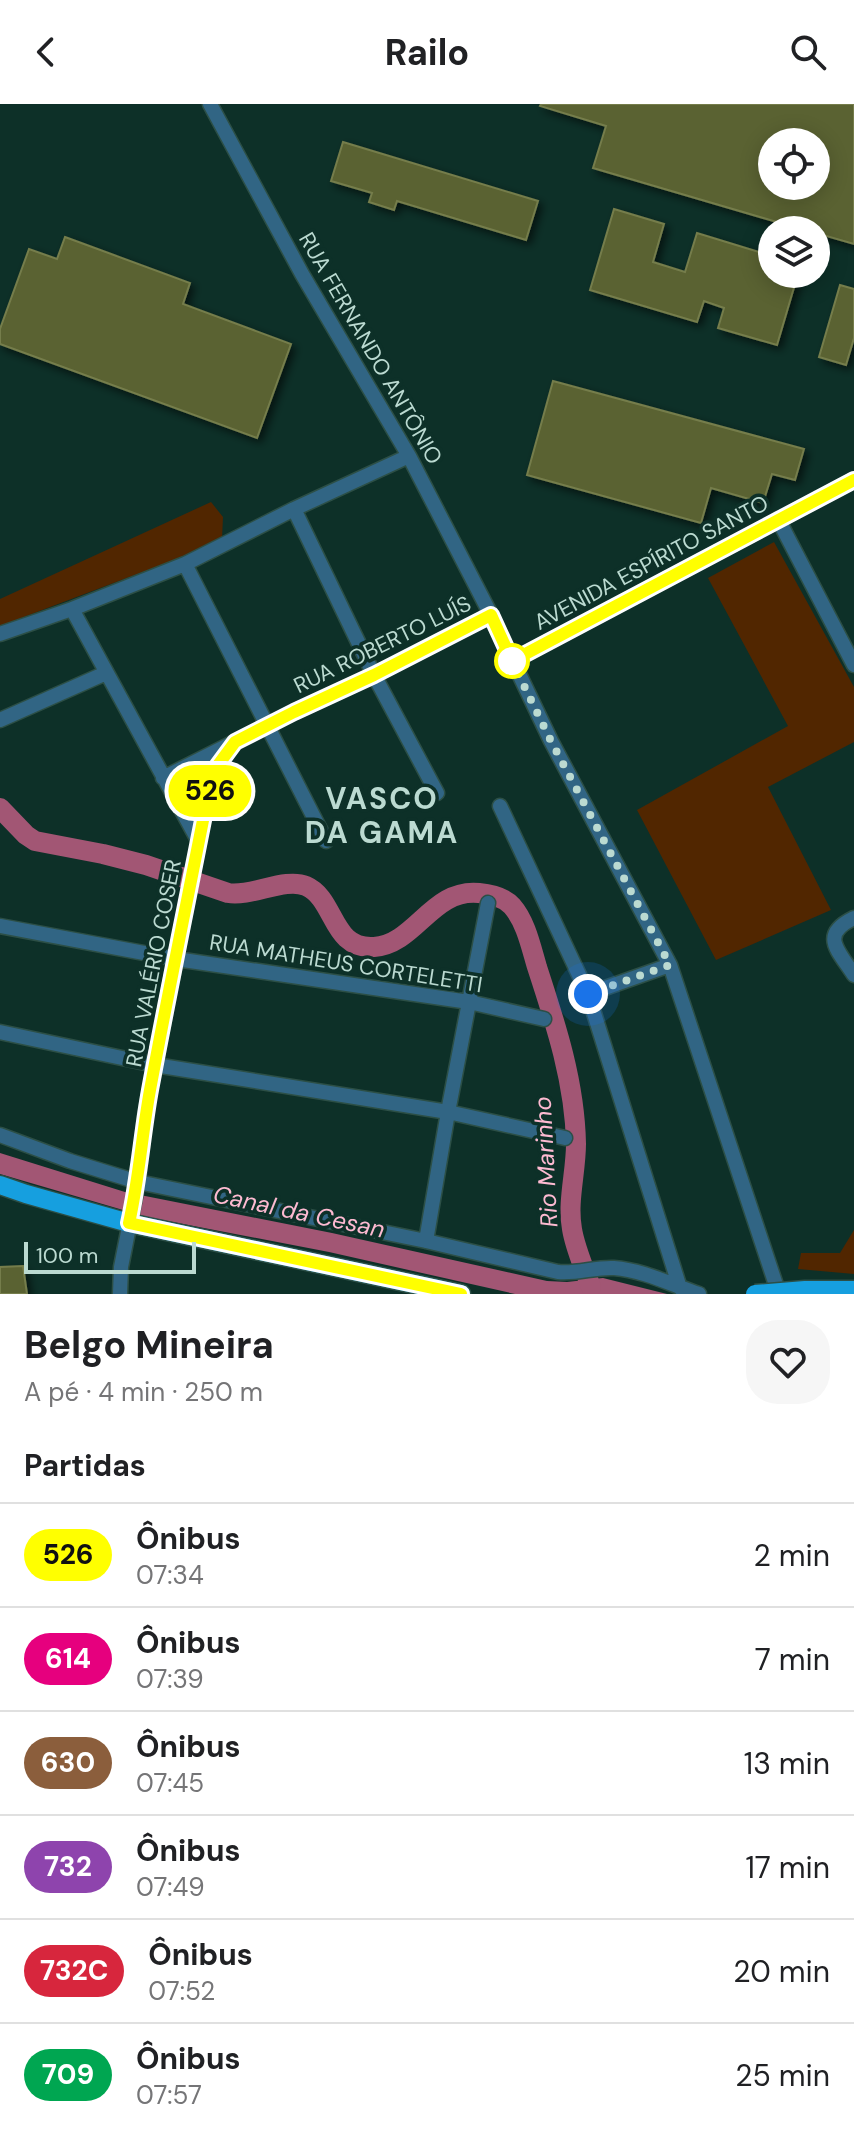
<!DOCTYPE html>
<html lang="pt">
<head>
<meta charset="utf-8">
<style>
  body { margin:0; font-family:"DM Sans",sans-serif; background:#f6f6f6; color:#202124; height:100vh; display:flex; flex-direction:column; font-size:30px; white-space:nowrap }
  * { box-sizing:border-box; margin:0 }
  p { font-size:26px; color:#757577 }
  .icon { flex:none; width:44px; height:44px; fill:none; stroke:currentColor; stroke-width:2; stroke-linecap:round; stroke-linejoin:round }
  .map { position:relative; height:1190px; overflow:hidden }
  .details { display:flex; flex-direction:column; background:#fff; flex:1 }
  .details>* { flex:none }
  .badge { padding:0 16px; border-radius:26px; font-size:28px; line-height:52px }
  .buttons { position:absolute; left:758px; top:24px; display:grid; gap:16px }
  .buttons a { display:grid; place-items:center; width:72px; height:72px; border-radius:50%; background:#fff; box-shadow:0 4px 20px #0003; font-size:40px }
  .scale { position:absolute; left:24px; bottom:20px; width:172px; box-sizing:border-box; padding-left:8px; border:4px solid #bbdad1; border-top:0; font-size:22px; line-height:28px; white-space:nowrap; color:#bbdad1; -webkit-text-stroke:6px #0d3028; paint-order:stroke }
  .you { position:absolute; width:40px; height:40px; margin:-20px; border:6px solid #fff; border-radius:50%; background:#1a73e8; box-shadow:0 0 0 12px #1a73e833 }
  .map>.badge { position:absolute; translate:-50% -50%; box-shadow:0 0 0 4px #fff }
  h2 { padding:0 24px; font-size:30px; line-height:72px }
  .round { display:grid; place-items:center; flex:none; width:84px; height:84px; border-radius:32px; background:#f6f6f6 }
  .summary { display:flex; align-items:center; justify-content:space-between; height:136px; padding:0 24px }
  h1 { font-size:38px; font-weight:700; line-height:60px }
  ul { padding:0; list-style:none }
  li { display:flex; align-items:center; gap:24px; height:104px; padding:0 24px; border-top:2px solid #e0e0e0 }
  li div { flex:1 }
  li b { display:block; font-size:30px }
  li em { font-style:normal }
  li .badge { min-width:88px; font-weight:700; text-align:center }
  header { display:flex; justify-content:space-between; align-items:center; height:104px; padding:0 24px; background:#fff; font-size:36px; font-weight:700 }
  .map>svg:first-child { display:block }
  .green { fill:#512600 }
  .water { fill:#a25674 }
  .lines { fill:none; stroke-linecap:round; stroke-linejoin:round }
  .river { stroke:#a25674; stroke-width:20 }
  .building { fill:#5a6231; stroke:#757d4c; stroke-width:2; fill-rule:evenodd; filter:url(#shadow) }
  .minor-casing { stroke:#2c4f46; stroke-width:17 }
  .major-casing { stroke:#2c4f46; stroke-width:21 }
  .minor { stroke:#316584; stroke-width:14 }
  .major { stroke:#169fdf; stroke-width:18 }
  .major-bridge-casing { stroke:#2c4f46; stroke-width:21; stroke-linecap:butt }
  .major-bridge { stroke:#169fdf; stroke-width:18 }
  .line-casing { stroke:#fff; stroke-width:18 }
  .line { stroke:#ff0; stroke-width:12 }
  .walk { stroke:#bbdad1; stroke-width:8; stroke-dasharray:0 14.4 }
  .stop-dot { fill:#fff; stroke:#ff0; stroke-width:4 }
  .labels { text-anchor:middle; stroke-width:7; stroke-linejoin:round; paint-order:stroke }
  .street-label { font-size:22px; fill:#bbdad1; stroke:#0d3028 }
  .water-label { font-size:24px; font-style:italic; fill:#fdbad1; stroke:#0d3028 }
  .district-label { font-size:30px; font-weight:bold; letter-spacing:2px; fill:#bbdad1; stroke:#0d3028 }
</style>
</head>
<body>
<header><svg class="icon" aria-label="back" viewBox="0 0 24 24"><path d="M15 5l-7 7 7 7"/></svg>Railo<svg class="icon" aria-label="search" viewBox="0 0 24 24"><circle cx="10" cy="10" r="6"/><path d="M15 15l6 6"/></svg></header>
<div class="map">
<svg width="854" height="1190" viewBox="0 0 854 1190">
  <defs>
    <filter id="shadow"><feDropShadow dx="4" dy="4" stdDeviation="4" flood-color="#0009"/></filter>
  </defs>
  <rect width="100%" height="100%" fill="#0d3028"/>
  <!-- green -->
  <path class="green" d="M211 398 223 413 222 435 214 441 0 522V495Z
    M774 438 854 583V638L768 683 831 806 716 856 637 706 788 622 708 474Z
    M854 1126V1170L798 1165 801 1149H840Z"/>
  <!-- water -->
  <path class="water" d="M0 1049 125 1088 332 1129 547 1177 567 1178 603 1174 667 1190H515L329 1148 147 1113 0 1070Z"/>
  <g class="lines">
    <!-- river -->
    <path class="river" d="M0 704 26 731 35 737 103 750 146 761 228 789C252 793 285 773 306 782 336 795 331 846 374 843 416 840 432 784 479 789 490 790 504 793 512 802 526 818 531 843 537 863 556 921 575 979 576 1040 576 1068 567 1098 572 1125 575 1144 584 1164 591 1183"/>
  </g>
  <!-- building -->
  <path class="building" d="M541 0H854V140L816 129V126H804L593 64 606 22 540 2ZM772 38H816V82H772Z
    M343 38 538 97 526 136 397 97 394 106 369 98 372 89 331 77Z
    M614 105 664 120 653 158 685 168 697 129 772 152V170H798L777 241 718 224 724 204 704 197 697 218 590 186Z
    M65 133 190 179 183 200 291 240 257 334 0 240V225L29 145 57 155Z
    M840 181 854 185V234L846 261 819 253Z
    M553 277 804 345 795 376 772 370 763 399 711 384 701 419 527 371Z
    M23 1162 27 1190H0V1163Z"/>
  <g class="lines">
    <defs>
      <path id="minor" d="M210 0 302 170 409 352 491 511 551 637 670 861 779 1190
        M294 405 374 571 437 689
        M778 415 854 561
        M185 460 326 737
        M72 505 199 738
        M0 530 72 505 185 460 294 405 409 352
        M512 557 854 376
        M0 616 106 569
        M163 674 294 608 374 571 491 511
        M500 702 588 890 680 1184
        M854 814C819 831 838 846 854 871
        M0 822 176 855 469 898 544 915
        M588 890 670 861
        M0 928 155 961 448 1008 565 1034
        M0 1031 70 1057 138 1078 426 1137 558 1168C577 1170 595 1163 614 1164 643 1166 672 1181 699 1190
        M426 1137 448 1008 488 799
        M120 1190 121 1163 138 1078 145 1012 207 696 218 661 235 638"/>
      <path id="major" d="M0 1081 26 1090 129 1119 461 1190"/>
    </defs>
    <!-- minor casing -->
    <use href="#minor" class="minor-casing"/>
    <!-- major casing -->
    <use href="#major" class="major-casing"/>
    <!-- minor -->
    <use href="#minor" class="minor"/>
    <!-- major -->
    <use href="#major" class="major"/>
    <defs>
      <path id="major-bridge" d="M755 1190 805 1186H854"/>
    </defs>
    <!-- major-bridge casing -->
    <use href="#major-bridge" class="major-bridge-casing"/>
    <!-- major-bridge -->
    <use href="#major-bridge" class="major-bridge"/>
  </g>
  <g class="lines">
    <defs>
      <path id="line" d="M461 1190 129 1119C139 1075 142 1030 150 986 168 889 188 793 207 696L218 661 235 638 294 608 374 571 491 511 512 557 854 376"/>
    </defs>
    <!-- line casing -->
    <use href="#line" class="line-casing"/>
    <!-- line -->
    <use href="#line" class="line"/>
    <!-- walk -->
    <path class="walk" d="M512 557 551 637 670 861 588 890"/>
  </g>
  <!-- markers -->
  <circle class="stop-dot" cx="512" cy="557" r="16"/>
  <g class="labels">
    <!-- street labels -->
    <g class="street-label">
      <text transform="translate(371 244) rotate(60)" y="8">RUA FERNANDO ANTÔNIO</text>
      <text transform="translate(651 458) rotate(-28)" y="8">AVENIDA ESPÍRITO SANTO</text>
      <text transform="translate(382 540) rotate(-26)" y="8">RUA ROBERTO LUÍS</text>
      <text transform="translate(153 859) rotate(-79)" y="8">RUA VALÉRIO COSER</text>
      <text transform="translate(346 859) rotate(9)" y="8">RUA MATHEUS CORTELETTI</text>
    </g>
    <!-- water labels -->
    <g class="water-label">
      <text transform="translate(546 1058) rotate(-93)" y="8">Rio Marinho</text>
      <text transform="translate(299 1108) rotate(12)" y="8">Canal da Cesan</text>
    </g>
    <!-- district labels -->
    <g class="district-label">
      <text x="382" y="705">VASCO<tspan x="382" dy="34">DA GAMA</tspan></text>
    </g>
  </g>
</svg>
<div class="buttons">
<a><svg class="icon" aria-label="locate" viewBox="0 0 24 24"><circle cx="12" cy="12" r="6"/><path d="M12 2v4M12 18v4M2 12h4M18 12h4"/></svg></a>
<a><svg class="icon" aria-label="layers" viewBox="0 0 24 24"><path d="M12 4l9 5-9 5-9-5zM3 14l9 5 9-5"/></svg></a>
</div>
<div class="scale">100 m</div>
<div class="you" style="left:588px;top:890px"></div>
<b class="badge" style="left:210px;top:687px;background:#ff0;color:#111">526</b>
</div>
<section class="details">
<div class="summary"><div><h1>Belgo Mineira</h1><p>A pé · 4 min · 250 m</p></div><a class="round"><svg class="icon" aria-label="heart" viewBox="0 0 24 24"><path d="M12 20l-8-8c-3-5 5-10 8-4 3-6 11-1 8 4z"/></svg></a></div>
<h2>Partidas</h2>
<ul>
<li><span class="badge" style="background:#ff0;color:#111">526</span><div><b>Ônibus</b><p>07:34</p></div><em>2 min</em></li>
<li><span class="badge" style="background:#e6007e;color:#fff">614</span><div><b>Ônibus</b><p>07:39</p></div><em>7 min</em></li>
<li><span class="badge" style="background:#8b5e3c;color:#fff">630</span><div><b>Ônibus</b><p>07:45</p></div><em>13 min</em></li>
<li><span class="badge" style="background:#8e44ad;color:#fff">732</span><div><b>Ônibus</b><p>07:49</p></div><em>17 min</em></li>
<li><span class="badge" style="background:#d7263d;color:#fff">732C</span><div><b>Ônibus</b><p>07:52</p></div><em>20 min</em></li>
<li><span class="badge" style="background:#00a651;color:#fff">709</span><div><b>Ônibus</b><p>07:57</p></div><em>25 min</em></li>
</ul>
</section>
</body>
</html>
